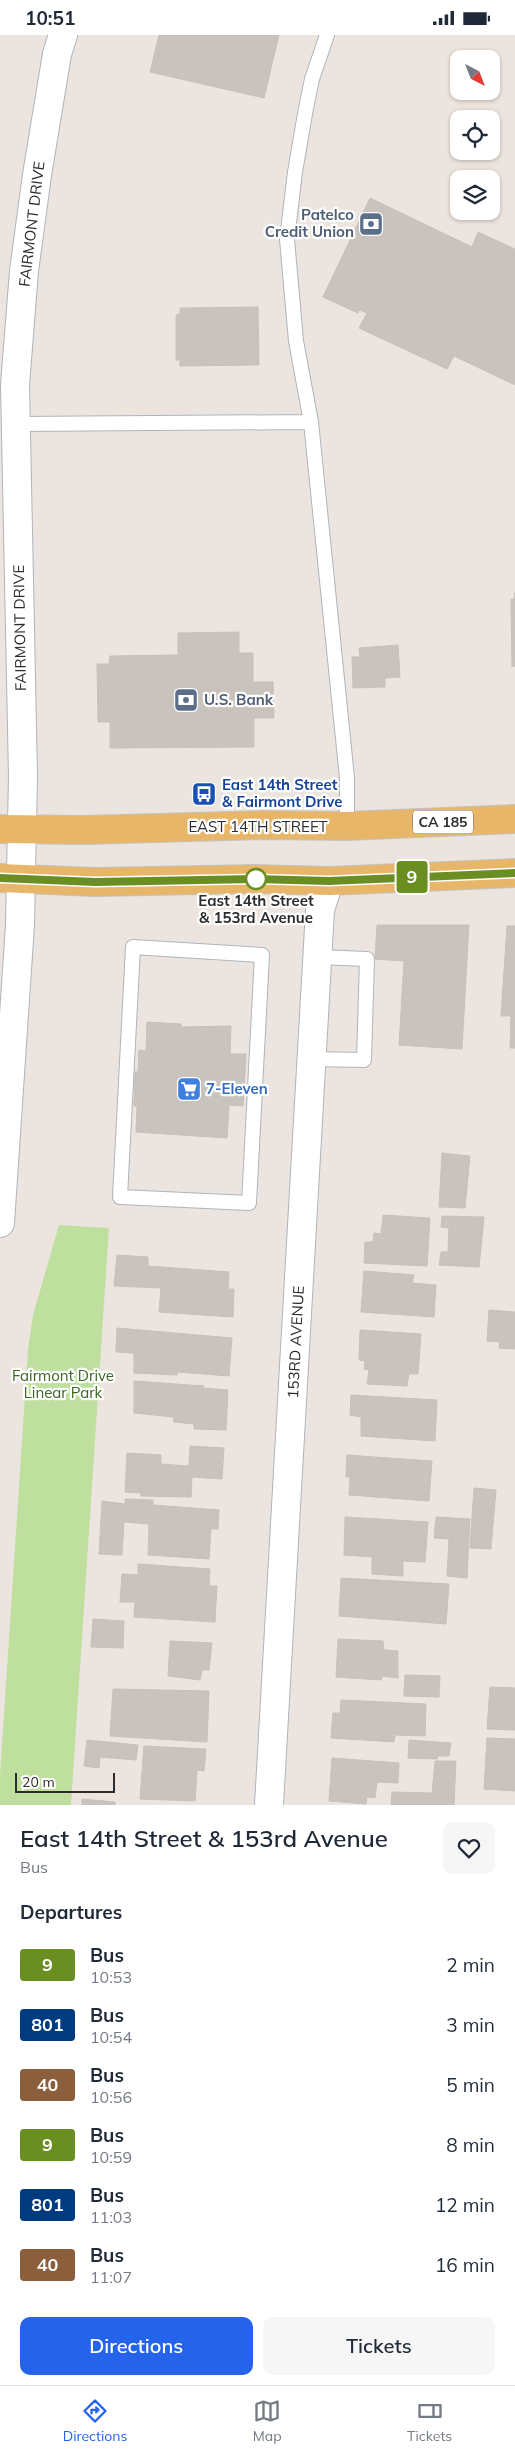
<!DOCTYPE html>
<html lang="en">
<head>
<meta charset="utf-8">
<style>
  body { margin:0; font-family:Mulish,sans-serif; background:#f6f6f7; color:#1f2937; height:100vh; display:flex; flex-direction:column; font-size:19px; white-space:nowrap }
  * { box-sizing:border-box; margin:0 }
  p { font-size:16px; color:#747a83 }
  .icon { flex:none; width:28px; height:28px; fill:none; stroke:currentColor; stroke-width:2; stroke-linecap:round; stroke-linejoin:round }
  .map { position:relative; height:1770px; overflow:hidden }
  .details { display:flex; flex-direction:column; background:#fff; flex:1 }
  .details>* { flex:none }
  .badge { padding:0 10px; border-radius:4px; font-size:18px; line-height:32px }
  .needle { width:32px; rotate:138deg }
  .tools { position:absolute; left:450px; top:15px; display:grid; gap:10px }
  .tools a { display:grid; place-items:center; width:50px; height:50px; border-radius:10px; background:#fff; box-shadow:0 1px 4px #0004; font-size:25px }
  .scale { position:absolute; left:15px; bottom:12px; width:100px; box-sizing:border-box; padding-left:5px; border:2px solid #2c2c2c; border-top:0; font-size:14px; line-height:18px; white-space:nowrap; color:#2c2c2c; -webkit-text-stroke:4px #fff; paint-order:stroke }
  .map>.badge { position:absolute; translate:-50% -50%; box-shadow:0 0 0 2px #fff }
  h2 { padding:0 20px; font-size:19px; line-height:45px }
  .round { display:grid; place-items:center; flex:none; width:52px; height:52px; border-radius:10px; background:#f6f6f7 }
  .headline { display:flex; align-items:center; justify-content:space-between; height:85px; padding:0 20px }
  h1 { font-size:24px; font-weight:600; line-height:38px }
  .cta { display:flex; gap:10px; margin-top:auto; padding:10px 20px }
  .cta a { flex:1; height:58px; border-radius:10px; background:#2563eb; color:#fff; font-size:20px; font-weight:600; line-height:58px; text-align:center }
  .cta a+a { background:#f6f6f7; color:#1f2937 }
  ul { padding:0; list-style:none }
  li { display:flex; align-items:center; gap:15px; height:60px; padding:0 20px }
  li div { flex:1 }
  li b { display:block; font-size:19px }
  li em { font-style:normal }
  li .badge { min-width:55px; font-weight:700; text-align:center }
  .status { display:flex; justify-content:space-between; align-items:center; height:35px; padding:0 25px; background:#fff; direction:ltr }
  .status svg { height:14px; fill:currentColor }
  .dock { display:flex; justify-content:space-around; align-items:center; height:70px; border-top:1px solid #e0e1e3; background:#fff; font-size:14px; color:#747a83 }
  .dock a { display:grid; justify-items:center; gap:2px }
  .dock .current { color:#2563eb }
  .map>svg:first-child { display:block }
  .green { fill:#bfdf9f }
  .building { fill:#c8c3bd; stroke:#c8c0b9 }
  .lines { fill:none; stroke-linecap:round; stroke-linejoin:round }
  .lane-casing { stroke:#afb4bb; stroke-width:16 }
  .street-casing { stroke:#afb4bb; stroke-width:30 }
  .secondary-casing { stroke:#afb4bb; stroke-width:30 }
  .primary-casing { stroke:#c4c4c4; stroke-width:30 }
  .lane { stroke:#fff; stroke-width:14 }
  .street { stroke:#fff; stroke-width:28 }
  .secondary { stroke:#fff; stroke-width:28 }
  .primary { stroke:#e8b668; stroke-width:28 }
  .line-casing { stroke:#fff; stroke-width:11 }
  .line { stroke:#6b8e23; stroke-width:8 }
  .stop-dot { fill:#fff; stroke:#6b8e23; stroke-width:2.5 }
  .labels { text-anchor:middle; stroke-width:4.5; stroke-linejoin:round; paint-order:stroke }
  .shield { fill:#fff; stroke:#6b6b6b; stroke-width:1 }
  .shield-label { font-size:14px; font-weight:bold; fill:#2c2c2c }
  .service-label { font-size:15px; font-weight:bold; fill:#4e5e75; stroke:#fff; text-anchor:end }
  .street-label { font-size:15px; fill:#2c2c2c; stroke:#fff }
  .transit-label { font-size:15px; font-weight:bold; fill:#164399; stroke:#fff; text-anchor:start }
  .stop-label { font-size:15px; font-weight:bold; fill:#2c2c2c; stroke:#fff }
  .shop-label { font-size:15px; font-weight:bold; fill:#366cbe; stroke:#fff; text-anchor:start }
  .park-label { font-size:15px; fill:#39651f; stroke:#fff }
</style>
</head>
<body>
<div class="status"><b>10:51</b><svg viewBox="0 0 49 12"><path d="M0 12V9h3v3zM5 12V6h3v6zM10 12V3h3v9zM15 12V0h3v12zM26 1h20v11H26zM47 4h2v5h-2z"/></svg></div>
<div class="map">
<svg width="515" height="1770" viewBox="0 0 515 1770">
  <rect width="100%" height="100%" fill="#ece5df"/>
  <!-- green -->
  <path class="green" d="M59 1190 109 1193 71 1770H0V1740L28 1314 33 1280Z"/>
  <!-- building -->
  <path class="building" d="M159 0H279L264 63 150 37Z
    M370 163 472 212 478 197 515 214V350L454 321 447 334 359 293 367 278 359 275 358 278 323 262Z
    M258 272 259 330 180 331V325H176V280L180 279V273Z
    M514 558H515V631L512 632 511 564H515Z
    M239 597V618H253V647H273L274 683H254V712L110 713V687H98L97 629H109L110 621 178 620V598Z
    M398 610 400 642 385 643V652L353 653 352 622H360L359 613Z
    M377 890H469L462 1014 399 1010 404 926 375 924Z
    M507 891H515V1013H510L511 981H501Z
    M147 987 181 989V992L231 991 230 1019H246L243 1071 229 1070 227 1103 136 1097 137 1071H134L135 1037H138L139 1015 146 1016Z
    M442 1118 470 1121 465 1173 439 1172Z
    M383 1180 430 1183 427 1231 364 1228 365 1207H373L374 1198 381 1199Z
    M442 1181 484 1182 479 1232 439 1230 441 1217H448L449 1193 441 1192Z
    M117 1220 148 1222V1231L229 1237 228 1254H234L233 1282 159 1277 161 1253 114 1251Z
    M364 1236 414 1240 412 1248 436 1250 434 1282 361 1277Z
    M489 1275 515 1277V1314L499 1313 500 1307 487 1306Z
    M117 1293 232 1303 229 1341 177 1337V1340L134 1338V1318L116 1317Z
    M360 1295 421 1299 418 1339H409L407 1351 367 1349 369 1335 364 1334 365 1326 359 1325Z
    M134 1346 204 1351 203 1353 228 1355 226 1395 194 1394V1389L174 1387 173 1382 134 1378Z
    M351 1360 437 1365 435 1406 361 1401V1382L350 1380Z
    M190 1411 224 1413 222 1444 192 1442 191 1462 141 1461V1458L125 1457 127 1418 161 1420V1429L189 1431Z
    M347 1420 432 1426 429 1466 349 1460 350 1442H346Z
    M474 1453 496 1455 491 1514 470 1513Z
    M125 1464 153 1465V1470L219 1475 218 1494H211L209 1524 148 1520 149 1489 124 1487 122 1520 99 1519 102 1466 125 1469Z
    M345 1482 428 1487 425 1527 403 1526V1541L372 1539V1522L344 1520Z
    M436 1482 470 1484 467 1543 447 1541 449 1504 434 1503Z
    M138 1529 210 1534 209 1551H217L215 1587 134 1582 135 1567H120L122 1539 138 1540Z
    M341 1543 449 1549 446 1589 339 1581Z
    M93 1584 124 1586 123 1613 91 1612Z
    M338 1604 383 1606 384 1615 398 1616V1643L382 1641 381 1645 336 1642Z
    M170 1606 212 1608 209 1635H202L200 1645 168 1641Z
    M405 1640 440 1641 439 1662 404 1661Z
    M490 1652 515 1653V1695L487 1694Z
    M113 1654 209 1656 207 1707 110 1701Z
    M341 1665 426 1669 425 1701 395 1700 394 1707 331 1703 333 1678H340Z
    M487 1703 515 1704V1756L484 1754Z
    M87 1705 138 1710 136 1725 100 1722 99 1733 84 1731Z
    M409 1705 451 1708 449 1721H438L437 1724 408 1723Z
    M144 1711 206 1714 204 1736 197 1735 195 1766 140 1764Z
    M332 1723 399 1728 398 1748 377 1747 375 1763 367 1762 366 1769 329 1766Z
    M435 1726H456L454 1770H391L392 1757 432 1758Z
    M82 1764 115 1767V1770H82Z"/>
  <g class="lines">
    <defs>
      <path id="lane" d="M327 0 312 44 306 73 295 137 287 204 296 306 311 387 347 743V791
        M16 389 311 387
        M133 912 262 920 249 1168 120 1162Z
        M312 1024 364 1025 367 924 318 922"/>
      <path id="street" d="M269 1770 320 875 329 846"/>
      <path id="secondary" d="M0 1188 20 890 23 741 15 350 24 236 37 140 57 19 63 0"/>
      <path id="primary" d="M0 794 84 795 262 790 347 791 515 784
        M0 843 95 847 255 844 329 846 515 838"/>
    </defs>
    <!-- lane casing -->
    <use href="#lane" class="lane-casing"/>
    <!-- street casing -->
    <use href="#street" class="street-casing"/>
    <!-- secondary casing -->
    <use href="#secondary" class="secondary-casing"/>
    <!-- primary casing -->
    <use href="#primary" class="primary-casing"/>
    <!-- lane -->
    <use href="#lane" class="lane"/>
    <!-- street -->
    <use href="#street" class="street"/>
    <!-- secondary -->
    <use href="#secondary" class="secondary"/>
    <!-- primary -->
    <use href="#primary" class="primary"/>
  </g>
  <g class="lines">
    <defs>
      <path id="line" d="M0 843 95 847 255 844 329 846 515 838"/>
    </defs>
    <!-- line casing -->
    <use href="#line" class="line-casing"/>
    <!-- line -->
    <use href="#line" class="line"/>
  </g>
  <!-- icons -->
  <defs>
    <symbol id="bank-square" viewBox="-11 -11 22 22"><rect x="-9" y="-9" width="18" height="18" rx="4" fill="#5c6f8a" stroke="#fff"/><path d="M-6-4H6V4H-6ZM0-2.3a2.3 2.3 0 1 0 0 4.6a2.3 2.3 0 1 0 0-4.6Z" fill="#fff"/></symbol>
    <symbol id="bus-square" viewBox="-11 -11 22 22"><rect x="-9" y="-9" width="18" height="18" rx="4" fill="#1a4fb4" stroke="#fff"/><path d="M-5-6H5V4H4V6H2V4H-2V6H-4V4H-5ZM-3.5-4V0h7V-4ZM-3.5 1.2v1.5H-2V1.2ZM2 1.2v1.5H3.5V1.2Z" fill="#fff"/></symbol>
    <symbol id="supermarket-square" viewBox="-11 -11 22 22"><rect x="-9" y="-9" width="18" height="18" rx="4" fill="#3f7fe0" stroke="#fff"/><path d="M-6-5.5h2.5l.6 2H6L4.5 2H-2.5L-4.4-4H-6ZM-1.5 3.2a1.3 1.3 0 1 0 .1 0ZM3 3.2a1.3 1.3 0 1 0 .1 0Z" fill="#fff"/></symbol>
  </defs>
  <g fill-rule="evenodd">
    <use href="#bank-square" x="357" y="175" width="28" height="28"/>
    <use href="#bank-square" x="172" y="651" width="28" height="28"/>
    <use href="#bus-square" x="190" y="745" width="28" height="28"/>
    <use href="#supermarket-square" x="175" y="1040" width="28" height="28"/>
  </g>
  <!-- markers -->
  <circle class="stop-dot" cx="256" cy="844" r="10"/>
  <g class="labels">
    <!-- shield labels -->
    <rect class="shield" x="413" y="775.5" width="60" height="23" rx="4"/>
    <g class="shield-label">
      <text x="443" y="792">CA 185</text>
    </g>
    <!-- service labels -->
    <g class="service-label">
      <text x="354" y="185">Patelco<tspan x="354" dy="17">Credit Union</tspan></text>
      <text x="204" y="670" text-anchor="start">U.S. Bank</text>
    </g>
    <!-- street labels -->
    <g class="street-label">
      <text transform="translate(32 189) rotate(-83)" y="5">FAIRMONT DRIVE</text>
      <text transform="translate(20 593) rotate(-91)" y="5">FAIRMONT DRIVE</text>
      <text x="258" y="797">EAST 14TH STREET</text>
      <text transform="translate(296 1307) rotate(-87)" y="5">153RD AVENUE</text>
    </g>
    <!-- transit labels -->
    <g class="transit-label">
      <text x="222" y="755">East 14th Street<tspan x="222" dy="17">&amp; Fairmont Drive</tspan></text>
    </g>
    <!-- stop labels -->
    <g class="stop-label">
      <text x="256" y="871">East 14th Street<tspan x="256" dy="17">&amp; 153rd Avenue</tspan></text>
    </g>
    <!-- shop labels -->
    <g class="shop-label">
      <text x="206" y="1059">7-Eleven</text>
    </g>
    <!-- park labels -->
    <g class="park-label">
      <text x="63" y="1346">Fairmont Drive<tspan x="63" dy="17">Linear Park</tspan></text>
    </g>
  </g>
</svg>
<div class="tools">
<a><svg class="needle" viewBox="-14 -14 28 28"><path d="M0-13l5 13h-10z" fill="#e53935"/><path d="M0 13l5-13h-10z" fill="#747a83"/></svg></a>
<a><svg class="icon" aria-label="locate" viewBox="0 0 24 24"><circle cx="12" cy="12" r="6"/><path d="M12 2v4M12 18v4M2 12h4M18 12h4"/></svg></a>
<a><svg class="icon" aria-label="layers" viewBox="0 0 24 24"><path d="M12 4l9 5-9 5-9-5zM3 14l9 5 9-5"/></svg></a>
</div>
<div class="scale">20 m</div>
<b class="badge" style="left:412px;top:842px;background:#6b8e23;color:#fff">9</b>
</div>
<section class="details">
<div class="headline"><div><h1>East 14th Street &amp; 153rd Avenue</h1><p>Bus</p></div><a class="round"><svg class="icon" aria-label="heart" viewBox="0 0 24 24"><path d="M12 20l-8-8c-3-5 5-10 8-4 3-6 11-1 8 4z"/></svg></a></div>
<h2>Departures</h2>
<ul>
<li><span class="badge" style="background:#6b8e23;color:#fff">9</span><div><b>Bus</b><p>10:53</p></div><em>2 min</em></li>
<li><span class="badge" style="background:#003b80;color:#fff">801</span><div><b>Bus</b><p>10:54</p></div><em>3 min</em></li>
<li><span class="badge" style="background:#8b5e3c;color:#fff">40</span><div><b>Bus</b><p>10:56</p></div><em>5 min</em></li>
<li><span class="badge" style="background:#6b8e23;color:#fff">9</span><div><b>Bus</b><p>10:59</p></div><em>8 min</em></li>
<li><span class="badge" style="background:#003b80;color:#fff">801</span><div><b>Bus</b><p>11:03</p></div><em>12 min</em></li>
<li><span class="badge" style="background:#8b5e3c;color:#fff">40</span><div><b>Bus</b><p>11:07</p></div><em>16 min</em></li>
</ul>
<div class="cta"><a>Directions</a><a>Tickets</a></div>
</section>
<nav class="dock">
<a class="current"><svg class="icon" aria-label="directions" viewBox="0 0 24 24"><path d="M12 3l9 9-9 9-9-9zM9 14v-3h6M13 9l2 2-2 2"/></svg>Directions</a>
<a><svg class="icon" aria-label="map" viewBox="0 0 24 24"><path d="M3 6l6-2 6 2 6-2v14l-6 2-6-2-6 2zM9 4v14M15 6v14"/></svg>Map</a>
<a><svg class="icon" aria-label="tickets" viewBox="0 0 24 24"><path d="M3 7h18v10H3zM15 7v10"/></svg>Tickets</a>
</nav>
</body>
</html>
